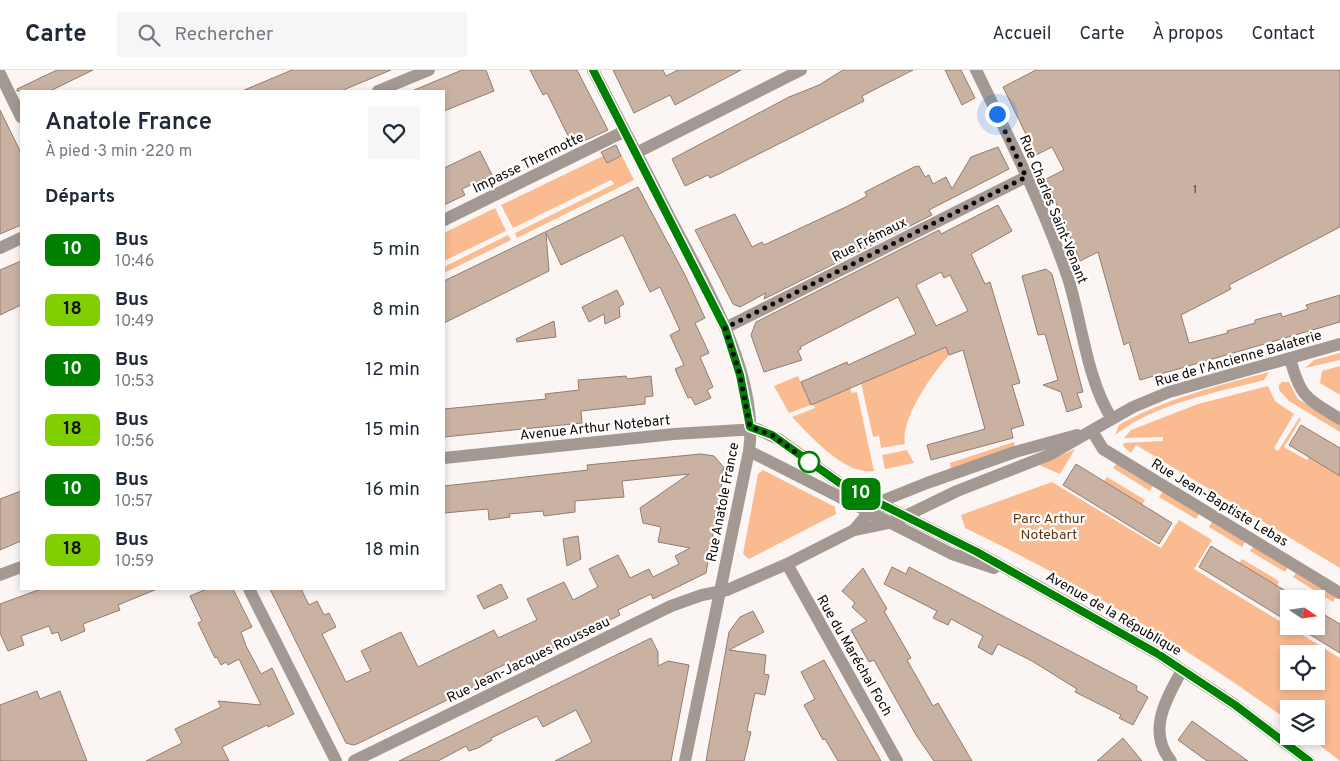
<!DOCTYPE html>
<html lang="fr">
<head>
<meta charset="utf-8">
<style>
  body { margin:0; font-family:Overpass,sans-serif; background:#f6f6f7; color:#1f2937; height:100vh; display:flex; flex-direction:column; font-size:19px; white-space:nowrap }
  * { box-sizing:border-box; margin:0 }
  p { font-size:16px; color:#747a83 }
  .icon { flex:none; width:28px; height:28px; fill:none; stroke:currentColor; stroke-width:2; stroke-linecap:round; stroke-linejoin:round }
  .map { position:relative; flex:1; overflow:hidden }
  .side { position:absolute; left:20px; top:20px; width:425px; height:500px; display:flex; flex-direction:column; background:#fff; border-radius:0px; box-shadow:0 2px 8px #0003 }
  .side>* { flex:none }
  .badge { padding:0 10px; border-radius:8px; font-size:18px; line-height:32px }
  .needle { width:32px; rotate:103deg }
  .tools { position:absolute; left:1280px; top:520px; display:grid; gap:10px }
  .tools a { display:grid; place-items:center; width:45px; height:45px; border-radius:0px; background:#fff; box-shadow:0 2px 8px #0003; font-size:25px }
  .you { position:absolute; width:25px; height:25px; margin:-12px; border:4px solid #fff; border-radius:50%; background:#1a73e8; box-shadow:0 0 0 8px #1a73e833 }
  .map>.badge { position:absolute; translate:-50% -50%; box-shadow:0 0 0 2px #fff }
  h2 { padding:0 25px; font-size:19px; line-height:45px }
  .round { display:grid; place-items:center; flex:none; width:52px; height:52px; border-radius:0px; background:#f6f6f7 }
  .overview { display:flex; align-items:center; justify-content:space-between; height:85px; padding:0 25px }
  h1 { font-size:24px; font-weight:600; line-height:38px }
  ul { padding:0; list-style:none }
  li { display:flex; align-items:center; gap:15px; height:60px; padding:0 25px }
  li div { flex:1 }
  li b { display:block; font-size:19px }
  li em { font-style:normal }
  li .badge { min-width:55px; font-weight:700; text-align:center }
  header { display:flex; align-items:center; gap:30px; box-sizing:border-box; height:70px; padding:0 25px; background:#fff; border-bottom:1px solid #e0e1e3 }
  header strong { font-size:24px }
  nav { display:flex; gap:28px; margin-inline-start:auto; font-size:18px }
  .search { width:350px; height:45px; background:#f6f6f7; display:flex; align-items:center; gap:12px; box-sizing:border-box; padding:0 18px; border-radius:0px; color:#747a83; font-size:19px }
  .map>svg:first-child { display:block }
  .green { fill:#fbbb91; fill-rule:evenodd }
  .building { fill:#cab2a3; stroke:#937c6e; fill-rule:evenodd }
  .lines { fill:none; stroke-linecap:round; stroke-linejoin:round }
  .minor { stroke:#a39992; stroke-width:12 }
  .line-casing { stroke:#fff; stroke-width:11 }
  .line { stroke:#008001; stroke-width:8 }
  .walk { stroke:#110905; stroke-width:5; stroke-dasharray:0 9 }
  .stop-dot { fill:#fff; stroke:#008001; stroke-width:2.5 }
  .labels { text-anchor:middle; stroke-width:4.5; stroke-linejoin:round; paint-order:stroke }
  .number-label { font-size:11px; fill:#3f332c }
  .street-label { font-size:14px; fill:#110905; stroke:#fff }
  .park-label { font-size:14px; fill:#63330b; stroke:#fff }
</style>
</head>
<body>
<header>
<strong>Carte</strong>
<div class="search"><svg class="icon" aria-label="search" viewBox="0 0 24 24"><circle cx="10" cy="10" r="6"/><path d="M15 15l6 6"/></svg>Rechercher</div>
<nav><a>Accueil</a><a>Carte</a><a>À propos</a><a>Contact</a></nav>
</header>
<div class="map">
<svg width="1340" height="691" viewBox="0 0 1340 691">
  <rect width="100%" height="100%" fill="#fbf6f3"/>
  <!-- green -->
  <path class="green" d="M603 86 607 93 622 86 634 110 517 168 515 163 614 114 611 110 513 158 501 135Z
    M495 138 506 161 444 191V163Z
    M508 165 511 170 444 203V197Z
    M946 277 949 285C933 303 900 349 905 374L881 378 879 366 873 367 861 313Z
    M1340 283V290L1305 298 1314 290Z
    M1340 296V325L1320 313 1322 301Z
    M1269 302 1264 310C1215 323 1156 333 1115 365L1119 355 1124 352C1169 328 1219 315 1269 302Z
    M798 306 811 335 789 343 774 316Z
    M1282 312H1289L1298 329 1340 354V362L1289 331 1279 320V315Z
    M1268 316 1275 331 1294 344 1274 378 1278 381 1299 348 1301 349 1284 377 1307 390 1309 387 1340 406V498L1136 375 1131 383 1123 376 1124 373 1163 371V367L1124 368 1131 360 1198 334Z
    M850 318 852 323 857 322 874 401C846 406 810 366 792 347L815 338 813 334Z
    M1014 372 1015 377 951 399 950 393Z
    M1075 379 1060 404 1039 395Z
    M907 380 914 393 885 399 882 385Z
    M1117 393 1153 415 1150 421 1113 398Z
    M763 400 835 437 836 444 749 489 743 484 758 404Z
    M1107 407 1145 430 1142 435 1104 411Z
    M1052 412 1161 478 1179 450 1212 470 1194 499 1340 588V691L1308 666H1316V639H1289V651C1186 577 1080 513 965 458L961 445ZM1289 584H1316V611H1289Z
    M1163 421 1199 444 1196 449 1159 427Z
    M1212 452 1245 472 1242 477 1209 457Z
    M1253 477 1288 497 1285 502 1250 481Z
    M1242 489 1279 511 1277 516 1239 493Z
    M1296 503 1336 527 1333 532 1293 507Z"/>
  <!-- building -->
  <path class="building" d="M57 0H93L50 21H17V19Z
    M292 0H391L341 21H242Z
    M462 0H486L494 21 444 41V21H412Z
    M530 0H577L608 60 573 76 547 23 543 25Z
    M613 0H663L666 6 678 0H741L675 35 670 25 634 43Z
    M843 0H913L862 26 864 31 842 42 721 103 710 108 708 105 685 116 672 89 789 27 819 15Z
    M945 0H961L975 28 962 35Z
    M1036 0H1340V157L1229 215 1231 219 1181 245 1189 273 1228 263 1227 261 1255 253V250L1281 243 1282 247 1308 239 1306 235 1340 225V252L1140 310 1129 272 1124 275 1098 182 1080 191 1046 109 1064 100 1052 77 1036 85 1003 17Z
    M0 40 21 83V155L0 164Z
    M616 75 621 86 607 93 601 82Z
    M998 77 1009 99 929 140 932 145 764 229 766 223 740 237 733 234 695 160 735 144 752 177 762 172 764 175 848 136 867 126 865 122 914 97 919 96 925 107 929 105 933 114 946 107 952 119 971 87Z
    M480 81 492 105 462 119 465 125 444 135V98Z
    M638 117 685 205 705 248 695 253 709 283 700 287 713 317 707 320 711 328 695 335 691 327 688 328 675 299 684 295 670 265 680 260 660 217 650 222 623 165 561 195 546 163 549 201 444 253V211Z
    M998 135 1012 161 971 184 985 214 990 212 1020 313 1012 315 1024 355 1011 359 1013 368 931 390 927 375 985 359 963 280 949 285 946 277 811 335 801 312 847 292 848 295 916 264 898 227 800 277 801 279 798 281 802 290 764 302 751 265 756 252 939 160 941 164ZM941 202 944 208 950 205 968 241 936 256 916 215Z
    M21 191V235L0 245V200Z
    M1046 199 1052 204 1083 322 1077 323 1082 337 1067 342 1061 322 1043 315 1058 310 1045 264 1038 265 1022 206Z
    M617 220 624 234 619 237 620 247 605 254 604 244 589 252 582 237Z
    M554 251 556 267 517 272 516 269Z
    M626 306 627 309 651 306 653 326 645 327V334L581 341 582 353 444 367V339L546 329 545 324 579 320 578 310Z
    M1301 355 1340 378V406L1289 375Z
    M701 384 714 386 726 400H722V413L706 503 653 529 651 524 618 540 620 545 513 598 510 592 485 604 488 610 357 674 353 675 346 673 270 519H301L309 535 317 531 324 545 329 543 336 557 322 564 346 612 371 601 361 581 401 562 418 597 494 560 498 568 537 550 527 529 564 512 573 530 598 517 589 499 618 485 630 508 649 499 653 507 679 494 675 486 690 478 658 472 661 457 643 453 640 438 689 404 622 411 624 427 575 431V442L544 446 543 441 509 444 510 447 489 450 488 439 444 443V416L588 400 587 395Z
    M1076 394 1172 453 1159 474 1063 415Z
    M21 421V471L0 480V429Z
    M578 466 581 489 567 496 563 469Z
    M1211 476 1289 523V552L1199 497Z
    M892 497 906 504 909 497 1137 616 1136 620 1148 627 1133 655 1119 648 1121 645 1075 622 1077 619 1032 591 998 574 992 585 978 577 983 566 951 549 948 555 933 548 937 541 884 514Z
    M863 498 887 539 884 541 911 588 907 590 933 636 938 633 972 691H934L916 665 874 590 869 592 851 560 867 551 852 537 855 533 842 521Z
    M501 514 508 528 484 539 477 526Z
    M41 519H157L118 535 120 540 83 554 85 561 61 571 58 562 52 564 49 556 21 566 24 575 8 581 0 563V534Z
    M207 519H233L252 557 241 562 246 576 261 604 272 598 294 644 268 657 267 655 222 677 229 691H146L182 673 175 659 221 637 218 631 261 635 239 589 228 595 226 592 221 595 217 587 215 588 198 553 202 551 190 526Z
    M1316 540 1340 554V583L1296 556H1316Z
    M753 541 764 562 729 580 766 585 764 604 769 605 765 625 755 623 747 661 751 662 744 691H706L729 562 740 547Z
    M651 568 658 582V596L668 591 689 595 671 691H555L592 672 576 640 543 657 537 646 491 668 492 670 478 678 469 681 466 676 438 691H399Z
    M824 590 844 626 881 691H838L825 669 823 670 804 635 815 629 801 602Z
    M37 621 40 629 60 621 87 691H0V635Z
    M1192 651 1248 691H1207L1178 670Z
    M1123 668 1142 691H1097Z"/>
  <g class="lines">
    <!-- minor -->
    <path class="minor" d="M593 0C618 48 644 97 669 146 703 211 760 305 749 381L685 691
      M976 0C1009 68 1044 137 1068 208 1082 252 1087 311 1112 349
      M0 4 21 47
      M378 21 429 0
      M636 83 801 0
      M444 150 625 61
      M0 178 21 168
      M725 258 1026 107
      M1290 288C1300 327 1306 328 1340 349
      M1092 361 1103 379 1340 523
      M749 381 952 484 994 498
      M444 388 674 364 757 359 780 370 841 414 977 482 1158 584 1235 635 1309 691
      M854 460 877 433 927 413 1015 382 1077 365
      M787 494 897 691
      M0 505 21 497
      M249 519 336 691
      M354 691 671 536 702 525 727 520 787 494 854 460 893 452 957 421 1049 385 1133 337 1169 322 1340 274
      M1171 691C1146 661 1167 628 1182 600"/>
  </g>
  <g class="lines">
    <defs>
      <path id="line" d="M593 0 725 258 740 305 750 357 772 365 841 414 977 482 1158 584 1235 635 1309 691"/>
    </defs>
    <!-- line casing -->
    <use href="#line" class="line-casing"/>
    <!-- line -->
    <use href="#line" class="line"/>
    <!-- walk -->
    <path class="walk" d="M809 392 772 365 750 357 740 305 725 258 1026 107 997 44"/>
  </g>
  <!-- markers -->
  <circle class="stop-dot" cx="809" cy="392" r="10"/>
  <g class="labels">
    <!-- number labels -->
    <g class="number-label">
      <text x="1195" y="123">1</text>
    </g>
    <!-- street labels -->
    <g class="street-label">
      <text transform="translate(528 92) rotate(-26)" y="5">Impasse Thermotte</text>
      <text transform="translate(1054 139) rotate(68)" y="5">Rue Charles Saint-Venant</text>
      <text transform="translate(869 169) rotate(-27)" y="5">Rue Frémaux</text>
      <text transform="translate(1238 288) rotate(-16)" y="5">Rue de l'Ancienne Balaterie</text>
      <text transform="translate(595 357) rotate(-6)" y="5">Avenue Arthur Notebart</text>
      <text transform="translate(722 432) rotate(-79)" y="5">Rue Anatole France</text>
      <text transform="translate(1220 432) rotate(31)" y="5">Rue Jean-Baptiste Lebas</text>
      <text transform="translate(1114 543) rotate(30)" y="5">Avenue de la République</text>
      <text transform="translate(855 585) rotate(60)" y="5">Rue du Maréchal Foch</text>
      <text transform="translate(528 589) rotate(-26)" y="5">Rue Jean-Jacques Rousseau</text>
    </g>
    <!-- park labels -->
    <g class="park-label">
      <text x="1049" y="453">Parc Arthur<tspan x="1049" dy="16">Notebart</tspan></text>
    </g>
  </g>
</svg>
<div class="tools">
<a><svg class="needle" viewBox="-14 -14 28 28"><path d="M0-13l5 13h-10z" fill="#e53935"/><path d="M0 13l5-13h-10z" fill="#747a83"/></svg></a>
<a><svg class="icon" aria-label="locate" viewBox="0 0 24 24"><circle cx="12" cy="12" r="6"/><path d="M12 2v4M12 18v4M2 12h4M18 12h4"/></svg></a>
<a><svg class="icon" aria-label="layers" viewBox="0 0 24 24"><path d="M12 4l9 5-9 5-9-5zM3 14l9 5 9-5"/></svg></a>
</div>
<div class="you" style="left:997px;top:44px"></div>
<b class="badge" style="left:861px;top:424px;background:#008001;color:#fff">10</b>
<section class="side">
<div class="overview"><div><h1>Anatole France</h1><p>À pied · 3 min · 220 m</p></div><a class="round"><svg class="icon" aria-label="heart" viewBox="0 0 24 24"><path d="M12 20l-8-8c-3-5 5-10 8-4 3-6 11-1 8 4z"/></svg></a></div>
<h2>Départs</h2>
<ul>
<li><span class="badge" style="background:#008001;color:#fff">10</span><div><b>Bus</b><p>10:46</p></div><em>5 min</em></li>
<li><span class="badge" style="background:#81cf00;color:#111">18</span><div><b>Bus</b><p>10:49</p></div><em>8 min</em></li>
<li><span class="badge" style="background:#008001;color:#fff">10</span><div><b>Bus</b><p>10:53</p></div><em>12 min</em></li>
<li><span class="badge" style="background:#81cf00;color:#111">18</span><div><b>Bus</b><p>10:56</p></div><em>15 min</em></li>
<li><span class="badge" style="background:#008001;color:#fff">10</span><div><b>Bus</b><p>10:57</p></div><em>16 min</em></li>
<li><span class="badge" style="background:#81cf00;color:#111">18</span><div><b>Bus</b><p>10:59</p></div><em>18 min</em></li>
</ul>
</section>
</div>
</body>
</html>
